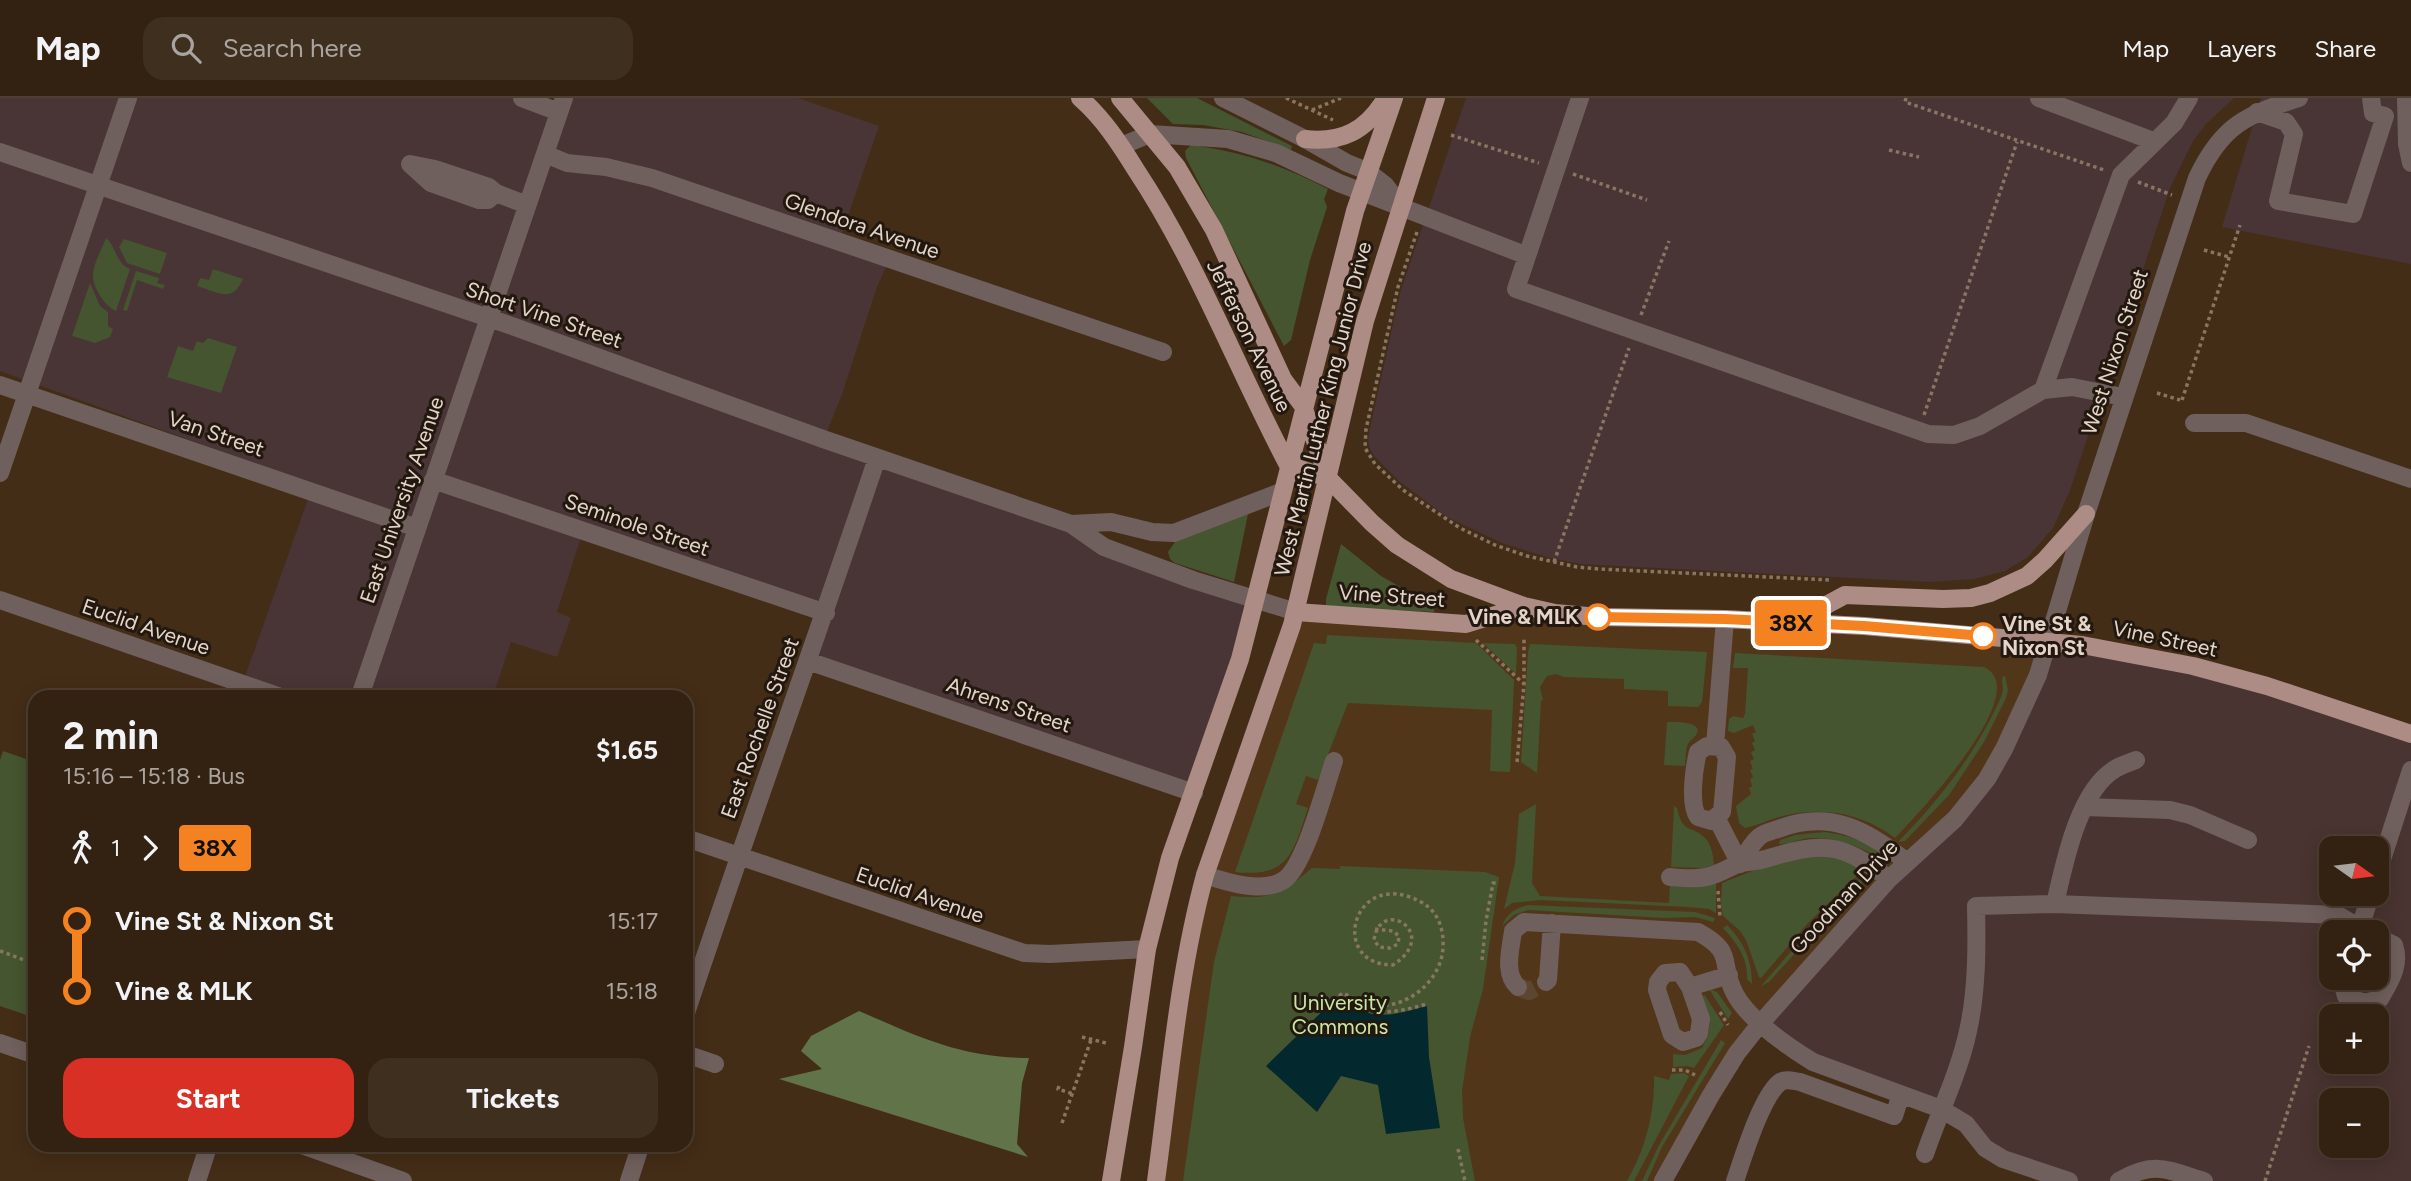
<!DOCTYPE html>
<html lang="en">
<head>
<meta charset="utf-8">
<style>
  body { margin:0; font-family:Figtree,sans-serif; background:#3e2f1f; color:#f1f3f6; height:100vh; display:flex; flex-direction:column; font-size:26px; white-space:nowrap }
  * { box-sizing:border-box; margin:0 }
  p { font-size:23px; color:#a9a49f }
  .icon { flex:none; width:38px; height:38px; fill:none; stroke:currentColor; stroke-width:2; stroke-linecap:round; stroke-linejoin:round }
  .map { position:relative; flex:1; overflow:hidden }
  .side { position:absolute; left:28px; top:592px; width:665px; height:462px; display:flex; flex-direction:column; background:#321; border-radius:21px; box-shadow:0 4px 18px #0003,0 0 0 2px #4e3f31 }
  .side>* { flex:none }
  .badge { padding:0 14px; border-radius:5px; font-size:24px; line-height:46px }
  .needle { width:46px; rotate:104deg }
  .buttons { position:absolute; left:2319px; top:738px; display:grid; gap:14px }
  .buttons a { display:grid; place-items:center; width:70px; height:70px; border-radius:14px; background:#321; box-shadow:0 4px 18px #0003,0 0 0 2px #4e3f31; font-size:35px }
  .map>.badge { position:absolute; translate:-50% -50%; box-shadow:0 0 0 4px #fff }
  .legs { display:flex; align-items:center; gap:10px; height:77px; padding:0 35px; font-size:23px }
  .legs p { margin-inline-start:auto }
  .summary { display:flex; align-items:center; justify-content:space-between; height:119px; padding:0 35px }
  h1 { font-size:38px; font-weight:700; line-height:52px }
  .primary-button { display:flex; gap:14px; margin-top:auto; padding:14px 35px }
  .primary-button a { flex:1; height:80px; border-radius:21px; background:#d93025; color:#fff; font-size:28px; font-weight:700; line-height:80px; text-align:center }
  .primary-button a+a { background:#3e2f1f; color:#f1f3f6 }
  ul { padding:0 35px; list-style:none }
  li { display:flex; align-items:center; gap:24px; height:70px; font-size:26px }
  li i { display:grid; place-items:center; width:10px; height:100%; margin:0 9px; background:currentColor }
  li i::after { content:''; width:18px; height:18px; margin:-9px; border:5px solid; border-radius:50%; background:#321 }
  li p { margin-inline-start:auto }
  li:first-child i { background:linear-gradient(#0000 50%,currentColor 0) }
  li:last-child i { background:linear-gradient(currentColor 50%,#0000 0) }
  header { display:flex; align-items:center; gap:42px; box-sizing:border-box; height:98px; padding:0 35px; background:#321; border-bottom:2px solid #4e3f31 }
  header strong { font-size:33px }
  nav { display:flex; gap:38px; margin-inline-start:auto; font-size:24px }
  .search { width:490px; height:63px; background:#3e2f1f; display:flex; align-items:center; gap:18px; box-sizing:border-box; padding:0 24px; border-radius:21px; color:#a9a49f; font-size:26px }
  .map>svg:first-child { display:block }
  .commercial { fill:#493436 }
  .built { fill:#52361a }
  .medical { fill:#493431; fill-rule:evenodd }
  .green { fill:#45552f }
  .forest { fill:#617449 }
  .water { fill:#03282d }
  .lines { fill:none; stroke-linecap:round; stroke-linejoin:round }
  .minor-tunnel { stroke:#5c4632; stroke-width:18; stroke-dasharray:18 9; stroke-linecap:butt }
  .path { stroke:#887562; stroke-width:3.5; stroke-dasharray:3.5 3.5; stroke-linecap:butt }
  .minor { stroke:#70605d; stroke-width:18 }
  .major { stroke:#ac8c85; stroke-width:18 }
  .line-1-casing { stroke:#fff; stroke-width:16 }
  .line-1 { stroke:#f58220; stroke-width:10 }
  .stop-1-dot { fill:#fff; stroke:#f58220; stroke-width:3.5 }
  .labels { text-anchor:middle; stroke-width:6; stroke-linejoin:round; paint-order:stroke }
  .street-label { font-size:21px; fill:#e4d5c8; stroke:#22180f }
  .stop-label { font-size:21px; font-weight:bold; fill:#e4d5c8; stroke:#22180f; text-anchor:end }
  .park-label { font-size:21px; fill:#c9e8a2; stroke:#22180f }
</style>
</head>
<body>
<header>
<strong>Map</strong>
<div class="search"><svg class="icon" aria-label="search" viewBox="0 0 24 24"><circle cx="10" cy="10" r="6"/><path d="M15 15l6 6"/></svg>Search here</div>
<nav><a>Map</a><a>Layers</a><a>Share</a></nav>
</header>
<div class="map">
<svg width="2411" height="1083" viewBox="0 0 2411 1083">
  <rect width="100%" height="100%" fill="#442d17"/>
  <!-- commercial -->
  <path class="commercial" d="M0 0H522L559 13 564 0H798L879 28 839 144 889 162 877 189 841 299 824 341 1256 503 1194 695 808 563 826 516 583 433 557 514 571 520 557 559 511 544 493 598H277L242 587 308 401 203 347 0 273Z
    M1466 0H2234L2206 26 2193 43 2170 90 2069 395 2053 430 2028 459 2005 473 1974 481 1931 484 1581 466 1550 460 1502 445 1447 419 1399 383 1374 358 1369 349 1368 339 1400 195Z
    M2261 0H2411V166L2222 129Z"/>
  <!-- built -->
  <path class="built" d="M1524 508 2046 543 1987 681 1760 926 1663 1083H1156L1185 872 1296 514 1466 526Z"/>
  <!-- medical -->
  <path class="medical" d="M2046 543 2193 568 2411 636V1083H2204L2156 1069 2119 1083H2069L2003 1061 1966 1026 1813 964 1760 926 1987 681ZM2331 751H2376V796H2331ZM2331 835H2376V880H2331ZM2331 919H2376V964H2331ZM2331 1003H2376V1048H2331Z"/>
  <!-- green -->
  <path class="green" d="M1147 0H1197L1292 48 1291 52 1242 34 1203 27 1173 26Z
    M1191 47C1240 53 1284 68 1328 91L1324 101 1327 109 1310 162 1291 242 1284 248 1186 60 1185 53Z
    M106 140C116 148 116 166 130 171L116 213C105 209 92 188 93 177 93 166 102 151 106 140Z
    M124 141 167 155 160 176 127 165 119 149Z
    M213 171 243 181C232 206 218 194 197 188L200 180 209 182Z
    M136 173 159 180 157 185 165 187 163 191 137 182 127 213 123 212Z
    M90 185 100 208 108 214V228L113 231 110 239 95 245 72 238Z
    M208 240 237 249 221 295 167 279 178 248 193 253 197 243 203 245Z
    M1248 416 1234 484 1175 465 1170 461 1168 454 1175 444Z
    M1341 446 1381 478 1434 508V514L1348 510 1326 507V501Z
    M1327 537 1476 545 1514 582 1510 674 1490 673 1492 612 1348 605 1318 682 1306 678 1296 706 1308 710C1293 754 1290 780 1235 774L1314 545 1326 546Z
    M1483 545 1515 546 1517 550 1516 576Z
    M1530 546 1707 554 1702 604 1698 609 1668 608V593L1624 591V581L1564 579 1556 576 1547 578 1540 589 1543 602 1541 603 1537 675 1521 664 1528 554Z
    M1735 555 1984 569C2036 593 1916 718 1895 740 1863 716 1826 709 1787 717 1773 720 1759 727 1745 730L1739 725 1736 708 1751 696 1749 690 1752 688 1750 681 1753 679 1750 672 1753 671 1750 663 1754 661 1751 654 1755 652 1752 645 1755 643 1752 636 1756 634 1753 627 1734 635 1728 633 1729 621 1733 618 1743 620 1745 616 1748 570H1733Z
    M2005 578 2008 592 2006 600 1984 644 1949 697 1905 743 1898 744C1941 700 1976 655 2001 599L2003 592 2002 579Z
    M1667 624C1674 624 1705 623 1696 637 1694 640 1690 642 1688 646 1685 652 1686 661 1685 668L1664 667Z
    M3 653 35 664V920L0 908V662Z
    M1536 706 1532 785 1540 798 1669 805 1670 786H1716V815L1709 811 1688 809 1540 802 1512 805 1504 811 1515 765 1519 716Z
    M1674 708 1677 710C1683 736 1689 726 1704 739 1712 746 1713 758 1714 767L1704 770 1671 769Z
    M1825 734C1843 737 1864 740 1877 754L1875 757C1855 747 1834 739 1811 740 1800 740 1789 747 1779 746L1780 742 1795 737Z
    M1814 757 1839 760 1864 771 1808 825 1761 880 1759 879 1746 842 1740 833 1723 818 1721 807 1722 785 1762 769Z
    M1340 768 1485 774 1499 779 1483 891 1470 939 1462 993 1463 1020 1475 1083H1183L1214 864 1231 798C1272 802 1282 795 1312 770L1340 771Z
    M1864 777V783L1858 790 1817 831 1769 884 1761 888 1814 827Z
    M1528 807 1695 814 1715 820 1713 824 1695 819 1664 820 1528 812 1514 817 1502 828C1507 815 1516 810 1528 807Z
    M1727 827C1744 844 1752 862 1752 886L1747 881C1748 860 1737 845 1723 830Z
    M1709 891 1717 894 1732 915 1728 921Z
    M1704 896 1724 927 1694 970 1687 968 1673 969V956L1685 957 1702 950C1714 927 1709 923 1703 899Z
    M1721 942 1725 945 1662 1049 1647 1083H1642L1659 1047Z
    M1684 975 1689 978 1634 1083H1627C1645 1052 1655 1015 1654 978L1669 982 1671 976Z"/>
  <!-- forest -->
  <path class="forest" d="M859 913C919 939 962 960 1029 960L1022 985 1017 1046 1028 1059 779 981 822 971 801 953 811 938Z"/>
  <!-- water -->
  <path class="water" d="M1336 900C1373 923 1387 919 1427 908L1429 959 1440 1030 1386 1036 1378 987 1341 978 1317 1014 1266 968Z"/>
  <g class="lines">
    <!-- minor-tunnel -->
    <path class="minor-tunnel" d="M1518 889 1529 893 1546 884"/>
    <!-- path -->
    <path class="path" d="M1286 0 1333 22
      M1906 0 1905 4 2104 72
      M1312 12 1341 0
      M1451 37 1539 65
      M1889 52 1919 59
      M1573 76 1647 102
      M2138 84 2172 97
      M1417 134 1398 189 1366 331 1365 350 1375 366 1403 392 1460 430 1495 447 1527 458 1577 469 1599 471 1831 482
      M2204 152 2229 159
      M1641 217 1669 143
      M2157 295 2180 302
      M2182 302 2240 127
      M1924 317 2017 44
      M1554 464 1629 250
      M1476 542 1524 586
      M1517 664 1524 586V541
      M1718 793 1720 819
      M1375 831 1393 833 1399 838 1398 846 1390 850 1379 849 1374 842C1380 798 1442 835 1393 867 1327 867 1353 767 1421 804 1438 813 1444 831 1443 849 1442 884 1403 915 1368 906 1360 903 1351 899 1343 895L1340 897 1341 902C1375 918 1392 916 1427 906
      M0 853 35 866
      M1482 862 1486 823 1493 785H1498
      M1720 914 1728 927
      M1082 939 1106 945
      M1672 972H1685L1695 977
      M1059 988 1058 991 1073 996
      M1062 1025 1091 942
      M1458 1051 1465 1083
      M2265 1083 2309 948"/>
    <!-- minor -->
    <path class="minor" d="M522 0 559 14
      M1223 0 1305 41 1347 65 1367 73 1385 87 1401 108
      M1580 0 1516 191 1928 336 1954 337 1980 328 2043 292 2072 289 2123 299
      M2039 0 2153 43
      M2406 0 2407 46 2411 65
      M2257 14 2286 24 2294 36 2278 103 2353 116 2385 18 2373 15 2371 0
      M1121 48 1150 36 1228 41 1276 55 1339 85 1525 157
      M0 54 512 228 823 341 1071 426 1104 449 1193 482 1296 514
      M545 56 567 65 606 69 652 80 1163 254
      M410 66 435 71 489 89 496 95 488 102H479L431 85Z
      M485 95H496L527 107
      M0 287 417 430
      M2043 292 2121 77 2174 25 2189 0
      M2194 325H2246L2411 381
      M0 375 128 0
      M433 382 826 515
      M1071 426 1111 424 1152 434 1174 435 1281 394
      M0 502 278 598
      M808 563 1194 695
      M360 598 564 0
      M1707 648 1721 649 1727 659 1722 714 1711 723 1698 719C1689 706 1694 670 1698 654Z
      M1715 648 1725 521
      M2085 709 2170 712 2190 717 2248 742
      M1717 721 1740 766
      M686 740 1024 855 1050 856 1147 851
      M1740 766C1745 757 1751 746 1759 739 1763 735 1772 733 1778 731 1830 711 1867 732 1907 764
      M1205 777C1226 784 1263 796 1284 782 1305 768 1325 689 1334 663
      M1670 779C1684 780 1700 782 1713 777 1722 774 1730 769 1738 766 1747 763 1756 764 1765 761 1822 744 1840 743 1889 781
      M2376 780 2411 672
      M2055 806C2064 767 2078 693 2115 671 2121 667 2129 665 2136 662
      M2358 835 2371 796
      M2344 880 2342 884 2346 898 2364 905 2380 901C2390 883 2401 867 2394 847L2376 838
      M1546 884 1548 882 1552 825
      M1518 889C1503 876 1511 850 1513 833L1524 824 1698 834C1737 855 1718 865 1735 896 1748 921 1789 949 1813 964L1941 1011 1966 1026 1985 1050 2003 1061 2069 1083
      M1690 889 1680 874 1665 875 1658 884 1657 892 1672 937 1683 944 1696 940 1699 935 1701 921 1690 889 1729 877
      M686 915C748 729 815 545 877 360
      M0 945 35 957
      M686 956 715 966
      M299 1046 403 1083
      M1925 1056C1939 1015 1959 975 1968 933 1977 893 1977 849 1976 808L2055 806 2338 817 2368 835
      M197 1083 209 1046
      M629 1083 641 1046
      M1663 1083 1711 997 1737 955 1760 926 1889 781 1955 721 1987 681 2004 651 2038 577 2086 416 2197 80C2222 27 2246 17 2299 0
      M1735 1083C1743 1060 1761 1000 1779 985 1785 980 1793 983 1800 984L1894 1018 1901 996
      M2119 1083C2154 1062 2168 1072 2204 1083"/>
    <!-- major -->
    <path class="major" d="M1080 0C1103 20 1120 46 1136 72 1197 164 1236 269 1288 367L1328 380
      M1120 0 1177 69 1214 132 1283 281 1303 308 1328 380 1372 425 1397 447 1451 481 1524 508 1555 515 1598 519 1725 521 1864 528 2082 547 2193 568 2267 588 2411 636
      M1305 41C1342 45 1366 33 1386 0
      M1296 514 1466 526 1524 508
      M1795 524 1845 497 1943 501 1971 500 1990 495 2027 478 2045 462 2086 416
      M1111 1083 1133 949 1147 851 1170 760 1240 561 1355 113 1394 0
      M1156 1083C1170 981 1178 876 1205 777L1292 527 1365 223 1436 0"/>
  </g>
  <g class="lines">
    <defs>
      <path id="line-1" d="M1598 519 1725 521 1864 528 1983 538"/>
    </defs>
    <!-- line-1 casing -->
    <use href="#line-1" class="line-1-casing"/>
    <!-- line-1 -->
    <use href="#line-1" class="line-1"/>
  </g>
  <!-- markers -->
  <g class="stop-1-dot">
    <circle cx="1598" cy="519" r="12"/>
    <circle cx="1983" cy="538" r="12"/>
  </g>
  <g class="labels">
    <!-- street labels -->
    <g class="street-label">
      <text transform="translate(862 128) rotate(19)" y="7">Glendora Avenue</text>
      <text transform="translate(544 217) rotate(19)" y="7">Short Vine Street</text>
      <text transform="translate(1249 238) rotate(64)" y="7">Jefferson Avenue</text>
      <text transform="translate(2115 254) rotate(-72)" y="7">West Nixon Street</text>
      <text transform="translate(1323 311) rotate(-76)" y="7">West Martin Luther King Junior Drive</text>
      <text transform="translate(216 336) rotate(19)" y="7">Van Street</text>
      <text transform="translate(402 402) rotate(-71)" y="7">East University Avenue</text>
      <text transform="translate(637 427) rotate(19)" y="7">Seminole Street</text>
      <text transform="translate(1392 498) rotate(4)" y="7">Vine Street</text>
      <text transform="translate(146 529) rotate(19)" y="7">Euclid Avenue</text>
      <text transform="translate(2165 541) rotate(12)" y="7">Vine Street</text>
      <text transform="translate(1009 607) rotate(19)" y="7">Ahrens Street</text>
      <text transform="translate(760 630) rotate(-70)" y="7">East Rochelle Street</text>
      <text transform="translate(920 797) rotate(19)" y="7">Euclid Avenue</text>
      <text transform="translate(1844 799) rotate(-47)" y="7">Goodman Drive</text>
    </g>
    <!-- stop labels -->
    <g class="stop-label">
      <text x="1579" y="526">Vine &amp; MLK</text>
      <text x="2002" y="533" text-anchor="start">Vine St &amp;<tspan x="2002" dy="24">Nixon St</tspan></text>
    </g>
    <!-- park labels -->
    <g class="park-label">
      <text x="1340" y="912">University<tspan x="1340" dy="24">Commons</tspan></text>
    </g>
  </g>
</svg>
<div class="buttons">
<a><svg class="needle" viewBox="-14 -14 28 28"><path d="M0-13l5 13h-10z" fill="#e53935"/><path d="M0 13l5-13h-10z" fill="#a9a49f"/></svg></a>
<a><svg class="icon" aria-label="locate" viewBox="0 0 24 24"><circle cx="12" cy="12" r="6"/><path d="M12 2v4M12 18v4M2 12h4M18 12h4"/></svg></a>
<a>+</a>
<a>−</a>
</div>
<b class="badge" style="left:1791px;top:525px;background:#f58220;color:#111">38X</b>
<section class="side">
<div class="summary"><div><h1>2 min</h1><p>15:16 – 15:18 · Bus</p></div><b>$1.65</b></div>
<div class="legs"><svg class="icon" aria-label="walk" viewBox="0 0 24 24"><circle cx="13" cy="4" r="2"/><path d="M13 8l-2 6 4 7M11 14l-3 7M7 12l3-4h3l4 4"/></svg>1<svg class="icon" aria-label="forward" viewBox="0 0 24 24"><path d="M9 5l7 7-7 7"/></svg><b class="badge" style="background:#f58220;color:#111">38X</b></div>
<ul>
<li><i style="color:#f58220"></i><b>Vine St &amp; Nixon St</b><p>15:17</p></li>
<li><i style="color:#f58220"></i><b>Vine &amp; MLK</b><p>15:18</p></li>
</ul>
<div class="primary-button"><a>Start</a><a>Tickets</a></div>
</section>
</div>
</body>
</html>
